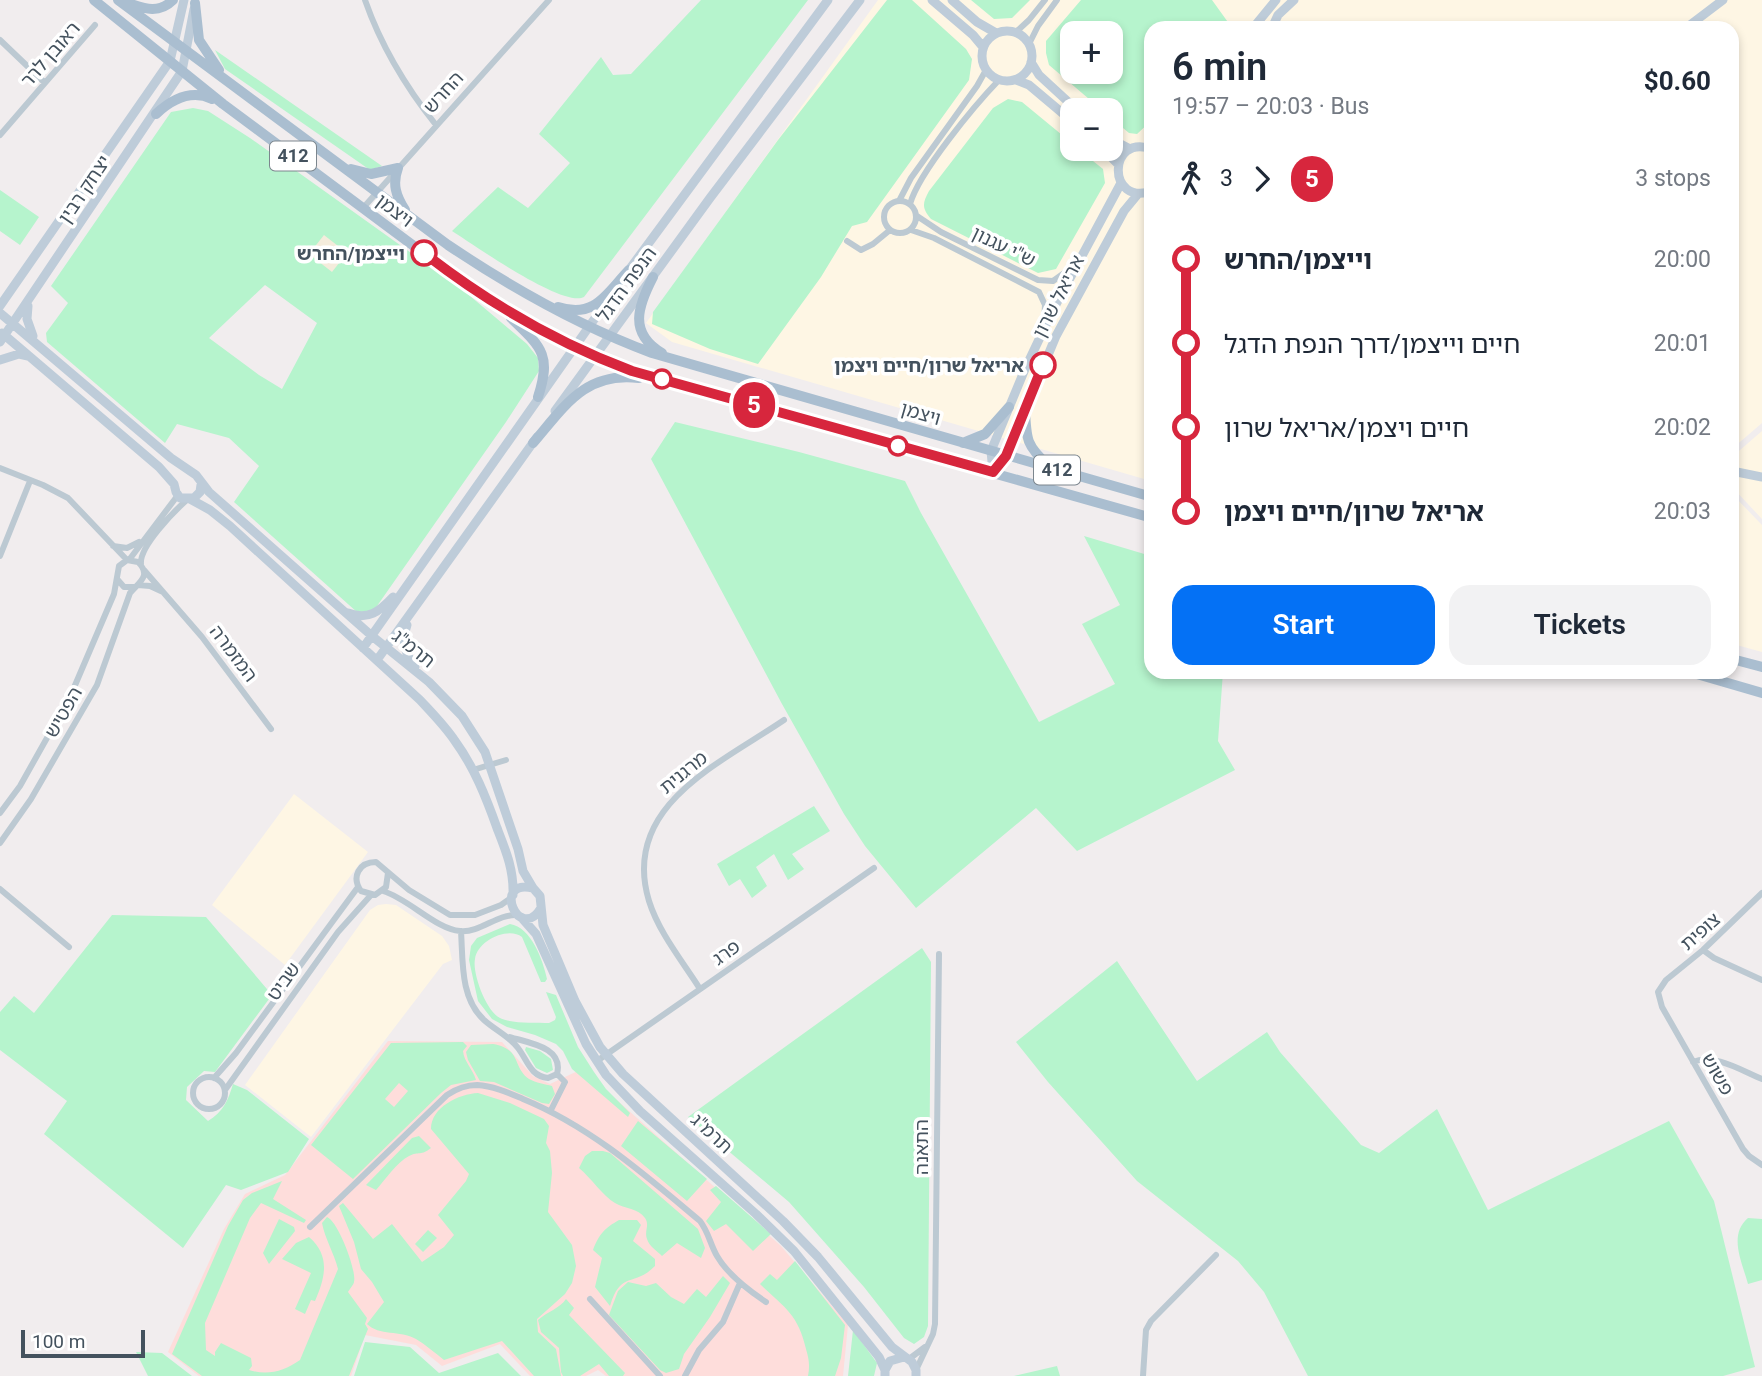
<!DOCTYPE html>
<html lang="en">
<head>
<meta charset="utf-8">
<style>
  body { margin:0; font-family:Roboto,"Noto Sans Hebrew",sans-serif; background:#f2f2f3; color:#1f2937; height:100vh; display:flex; flex-direction:column; font-size:26px; white-space:nowrap }
  * { box-sizing:border-box; margin:0 }
  p { font-size:23px; color:#747a83 }
  .icon { flex:none; width:38px; height:38px; fill:none; stroke:currentColor; stroke-width:2; stroke-linecap:round; stroke-linejoin:round }
  .map { position:relative; flex:1; overflow:hidden }
  .drawer { position:absolute; left:1144px; top:21px; width:595px; height:658px; display:flex; flex-direction:column; background:#fff; border-radius:21px; box-shadow:0 4px 10px #0003 }
  .drawer>* { flex:none }
  .badge { padding:0 14px; border-radius:23px; font-size:24px; line-height:46px }
  .controls { position:absolute; left:1060px; top:21px; display:grid; gap:14px }
  .controls a { display:grid; place-items:center; width:63px; height:63px; border-radius:14px; background:#fff; box-shadow:0 4px 10px #0003; font-size:35px }
  .scale { position:absolute; left:21px; bottom:18px; width:124px; box-sizing:border-box; padding-left:7px; border:4px solid #44525e; border-top:0; font-size:19px; line-height:24px; white-space:nowrap; color:#44525e; -webkit-text-stroke:5px #fff; paint-order:stroke }
  .map>.badge { position:absolute; translate:-50% -50%; box-shadow:0 0 0 4px #fff }
  .legs { display:flex; align-items:center; gap:10px; height:77px; padding:0 28px; font-size:23px }
  .legs p { margin-inline-start:auto }
  .head { display:flex; align-items:center; justify-content:space-between; height:119px; padding:0 28px }
  h1 { font-size:38px; font-weight:600; line-height:52px }
  .button { display:flex; gap:14px; margin-top:auto; padding:14px 28px }
  .button a { flex:1; height:80px; border-radius:21px; background:#0471f5; color:#fff; font-size:28px; font-weight:600; line-height:80px; text-align:center }
  .button a+a { background:#f2f2f3; color:#1f2937 }
  ul { padding:0 28px; list-style:none }
  li { display:flex; align-items:center; gap:24px; height:84px; font-size:26px }
  li i { display:grid; place-items:center; width:10px; height:100%; margin:0 9px; background:currentColor }
  li i::after { content:''; width:18px; height:18px; margin:-9px; border:5px solid; border-radius:50%; background:#fff }
  li p { margin-inline-start:auto }
  li:first-child i { background:linear-gradient(#0000 50%,currentColor 0) }
  li:last-child i { background:linear-gradient(currentColor 50%,#0000 0) }
  .map>svg:first-child { display:block }
  .commercial { fill:#fef6e4; fill-rule:evenodd }
  .medical { fill:#fedddb }
  .green { fill:#b6f4cd; fill-rule:evenodd }
  .sand { fill:#f4ecdc }
  .lines { fill:none; stroke-linecap:round; stroke-linejoin:round }
  .street { stroke:#bcc9d2; stroke-width:6 }
  .secondary { stroke:#beccd9; stroke-width:9 }
  .primary { stroke:#aabed0; stroke-width:10 }
  .line-1-casing { stroke:#fff; stroke-width:16 }
  .line-1 { stroke:#d7263d; stroke-width:10 }
  .stop-1-dot { fill:#fff; stroke:#d7263d; stroke-width:3.5 }
  .labels { text-anchor:middle; stroke-width:7; stroke-linejoin:round; paint-order:stroke }
  .shield { fill:#fff; stroke:#7c868e; stroke-width:2 }
  .shield-label { font-size:18px; font-weight:bold; fill:#44525e }
  .street-label { font-size:19px; fill:#44525e; stroke:#fff }
  .stop-label { font-size:19px; font-weight:bold; fill:#44525e; stroke:#fff; text-anchor:end }
</style>
</head>
<body>
<div class="map">
<svg width="1762" height="1376" viewBox="0 0 1762 1376">
  <rect width="100%" height="100%" fill="#f1edee"/>
  <!-- commercial -->
  <path class="commercial" d="M878 0H1762V423L1733 448 1732 28H1152L1151 481 672 342 646 323ZM1073 33H1111V72H1073ZM1073 110H1111V149H1073Z
    M1762 431V519L1733 488 1732 457Z
    M1733 495 1762 525V652L1733 644Z
    M294 794 368 852 285 965 212 905Z
    M386 904 396 905 442 936 449 946 452 960 443 964 311 1137 245 1085 370 910 378 905Z"/>
  <!-- medical -->
  <path class="medical" d="M388 1041 502 1042 533 1076 550 1084 582 1069 781 1246 848 1325 843 1376H606L598 1370 586 1376H530L500 1344 442 1366 416 1345 365 1335 351 1376H199L168 1352 224 1229 245 1194 285 1175Z"/>
  <!-- green -->
  <path class="green" d="M701 0H808L584 297C563 308 474 245 452 231L498 187 528 208 570 163 539 134 601 57 613 75 631 74Z
    M887 0H912L966 49 972 59 969 80 867 222 852 226 821 277 758 364 710 349 652 324 653 312 778 140Z
    M971 0H1030L1012 18 994 19Z
    M1081 0H1212L1230 25 1224 28H1152L1151 121 1137 134 1129 133 1111 118V110H1102L1049 65 1046 53V41ZM1073 33H1111V72H1073Z
    M215 50 382 166 370 170 225 69Z
    M1008 99 1022 102 1073 144V149H1078L1103 169 1105 183 1056 269 1038 273 931 219C922 208 922 204 929 191L993 108Z
    M193 108 208 111 250 138 463 290 527 344 538 358 539 371 506 422 377 606 369 614 358 613 234 502 259 466 229 438 177 424 165 443 47 342 46 333 68 303 51 286 171 112ZM265 285 317 323 282 389 259 375 209 338Z
    M0 190 39 217 20 245 0 231Z
    M675 422 799 452 905 481 921 513 1039 722 1115 684 1082 624 1120 605 1084 536 1151 556 1152 672H1223L1218 741 1235 770 1077 851 1036 808 916 908 865 846 844 814 782 704 651 459Z
    M814 806 830 831 792 854 804 869 788 880 774 854 756 867 767 886 752 898 740 879 729 886 717 864Z
    M112 915 206 917 272 995 215 1072 204 1071 187 1087 186 1100 208 1121C223 1112 228 1101 233 1084L247 1090 309 1139 288 1172 241 1190 226 1185 183 1248 44 1134 67 1101 0 1050V1012L14 996 34 1013Z
    M510 924C531 927 543 960 547 979L545 982H541L522 937C508 926 477 941 475 959 472 973 486 1011 500 1018 512 1024 535 1022 549 1023L555 1020 556 1017 546 992 556 995 578 1047 594 1072 606 1089 630 1113 628 1117 572 1069 563 1051 556 1044 535 1035 507 1027 492 1019 478 1001 469 960 471 946 477 938Z
    M922 948 931 962 928 1326 924 1337 914 1344 904 1338 864 1287 789 1202 688 1117Z
    M1117 961 1197 1081 1267 1032 1280 1052 1361 1145 1379 1153 1437 1109 1488 1210 1669 1121 1714 1201 1755 1367 1723 1376H1308L1264 1292 1238 1261 1137 1181 1048 1082 1016 1042Z
    M463 1042 467 1046 463 1051C464 1062 473 1069 476 1080L451 1085 441 1093 353 1179 311 1145 391 1043ZM399 1083 408 1091 394 1107 385 1099Z
    M493 1044C522 1049 512 1067 529 1079 536 1083 545 1084 552 1086L555 1094 549 1104 542 1103 494 1082 480 1081 468 1060 466 1052 471 1045Z
    M526 1047 540 1051 551 1059 553 1070 547 1073 536 1068 525 1050Z
    M478 1093 510 1103 544 1119 549 1126 546 1143 550 1151 552 1173 548 1212 572 1245 576 1266 572 1283 565 1294 537 1319 538 1332 556 1349 561 1376H534L502 1341 444 1360C435 1353 426 1345 416 1339 400 1330 379 1336 367 1324L384 1302 372 1282 361 1269 354 1242 339 1206 343 1203 373 1239 392 1224 422 1262 444 1247 454 1235 438 1215 466 1181 469 1174 431 1129C431 1107 459 1094 478 1093Z
    M638 1121 707 1179 687 1201 621 1146Z
    M419 1136 431 1148C421 1156 419 1151 409 1156 397 1162 385 1180 376 1190L366 1185 412 1138Z
    M592 1151H603L610 1153 698 1229 705 1248 701 1258 677 1243 662 1256C657 1251 649 1246 647 1239 644 1231 650 1225 645 1218 638 1208 625 1209 615 1203 603 1196 591 1178 579 1168L585 1156Z
    M282 1181 273 1199 306 1220 304 1223 261 1203 250 1218 205 1323 206 1350 215 1356V1352L221 1343 251 1358 252 1366 249 1370C268 1376 284 1371 300 1360L338 1269C334 1253 325 1239 322 1223L327 1217C338 1221 357 1271 354 1282 354 1284 349 1290 348 1292L367 1318 365 1324 368 1329 349 1376H202L172 1354 228 1226 243 1200 252 1193Z
    M716 1186 771 1234 753 1251 726 1224 714 1231 706 1221 721 1202 710 1190Z
    M1748 1218 1762 1219V1280L1748 1284C1742 1262 1728 1235 1748 1218Z
    M279 1219 294 1227 295 1231 269 1264 263 1253Z
    M619 1220H637L641 1225 633 1241 655 1259V1266C633 1288 621 1270 610 1306L595 1287 602 1258 593 1250C599 1234 605 1228 619 1220Z
    M428 1230 437 1238 423 1252 415 1244Z
    M309 1237C331 1256 325 1278 315 1301L311 1300 305 1314 295 1309 311 1273 282 1259 296 1243Z
    M795 1261 845 1325 841 1358 835 1376H808C810 1366 809 1359 806 1349 798 1314 785 1308 760 1284L770 1274 777 1280Z
    M723 1276 730 1283 710 1317 684 1354 679 1369 666 1373 660 1370 609 1315 618 1291 628 1282 646 1286 656 1283 671 1297 684 1304 697 1289 706 1297Z
    M566 1299 574 1308 569 1315 625 1373 623 1376H609L599 1364 580 1376H563L561 1372 559 1348 541 1332 538 1320C547 1312 560 1308 566 1299Z
    M853 1330 877 1363 874 1376H848Z
    M365 1342 410 1347 439 1373 498 1353 521 1376H354Z
    M136 1352 162 1353 192 1376H148Z
    M1057 1366 1060 1376H1014Z"/>
  <!-- sand -->
  <path class="sand" d="M324 235 347 253 332 272 309 254Z"/>
  <g class="lines">
    <!-- street -->
    <path class="street" d="M365 0C381 46 405 86 436 125
      M1016 32 1029 20 1045 0
      M0 40 45 83
      M1029 44 1038 26 1057 0
      M0 135 95 25
      M884 217a16 16 0 1 1 32 0a16 16 0 1 1-32 0Z
      M899 201 911 178 977 86 986 70
      M910 204C919 172 975 105 999 80
      M363 208 549 0
      M917 216 941 232 1038 280 1053 281 1074 266
      M911 230 934 238 1039 292 1045 305 1044 323
      M847 241 861 250 873 244 890 230
      M0 468 43 485 68 498 127 560
      M113 546 127 548 139 542
      M0 556 30 481
      M129 560 178 495
      M141 564C139 547 174 511 188 499
      M144 570 202 637 271 729
      M117 579 124 587H135
      M138 585 150 586 163 592
      M473 770 506 760
      M0 813 20 786 70 697 114 594 119 566 127 560 138 562C152 576 139 582 130 593L97 685 31 799 0 843
      M388 873 386 887 375 895 361 891C351 877 359 862 376 862L409 890 450 915H475L501 905 511 898
      M0 889 69 947
      M383 891C409 899 436 929 460 931 480 933 497 914 517 915
      M1762 893 1703 950 1666 980 1658 992 1662 1007 1743 1149 1749 1156 1762 1165
      M461 931C463 961 460 998 484 1020 495 1030 509 1036 518 1048 528 1061 530 1076 548 1078L557 1074
      M1703 950 1714 958 1762 980
      M700 989C683 962 659 933 649 901 620 806 721 763 784 720
      M510 1037C529 1043 564 1047 557 1074
      M597 1061 874 868
      M1693 1062C1714 1053 1742 1071 1762 1079
      M193 1093a16 16 0 1 1 32 0a16 16 0 1 1-32 0Z
      M214 1078 236 1053 358 887
      M225 1090 338 932 371 895
      M551 1110 565 1082 557 1074
      M310 1227 447 1095C456 1089 466 1085 477 1085 494 1086 509 1093 523 1099 591 1127 645 1175 700 1221 709 1233 710 1244 717 1256 728 1275 748 1290 766 1302
      M590 1299 660 1376
      M909 1359 925 1347
      M916 1370 933 1334 935 1324 939 954
      M685 1376 699 1350 723 1322 740 1283
      M1143 1376 1146 1330 1151 1321 1216 1255"/>
    <!-- secondary -->
    <path class="secondary" d="M932 0 973 35 983 47
      M952 0 977 22 996 33
      M1253 28 1276 0
      M1272 28 1278 15 1294 0
      M1686 28 1723 0
      M982 56a25 25 0 1 1 50 0a25 25 0 1 1-50 0Z
      M1031 62 1039 75 1077 110
      M1016 80 1029 85 1073 122
      M1111 139 1130 149
      M1103 149 1118 164
      M1152 149C1107 133 1107 207 1152 191
      M626 274 828 0
      M0 306 170 61 184 0
      M28 306 27 319 33 336
      M0 313 171 458 196 475 209 492 372 636 429 682 462 716 485 752 518 849 523 871 533 888 540 896 543 925 575 1001 600 1047 623 1074 783 1221 818 1257 892 1347 912 1362 916 1370V1376
      M2 333 159 467 174 484 176 492 180 498H194L200 492 201 485
      M0 342 182 71 194 9
      M0 360 19 354 28 356
      M555 411 710 198 860 0
      M1732 471 1762 477
      M993 472 991 451 1025 369 1054 308 1121 183
      M993 472 1006 456 1056 336 1124 211 1138 194
      M190 499 210 510 230 526 420 700C432 713 445 726 455 741 474 767 486 797 497 828 506 851 514 870 513 895
      M348 613C368 621 380 611 393 597
      M407 625C401 640 405 654 415 667
      M363 648 612 294
      M377 660 537 437
      M533 888C491 878 519 944 541 908
      M521 917 536 934 586 1044 606 1075 640 1111 756 1214 794 1251 879 1357 885 1370
      M885 1376V1370L890 1361 904 1357"/>
    <!-- primary -->
    <path class="primary" d="M94 0 223 104 442 267 496 303 554 337 594 357 632 371 1152 518
      M118 0 448 245C512 288 579 326 652 353L1152 497
      M125 2C143 8 158 15 173 0
      M195 3 199 40 219 70
      M156 114C171 100 191 89 212 99
      M398 168C392 184 396 196 405 210
      M351 169 371 174 398 168
      M653 277C638 306 628 333 662 353
      M558 307C595 319 606 294 629 270
      M511 318C541 347 552 354 538 397
      M1025 408C1026 439 1026 446 1050 467
      M533 443C564 407 585 371 639 378
      M963 443 985 434 1009 407
      M1732 659 1762 667
      M1690 672 1762 693"/>
  </g>
  <g class="lines">
    <defs>
      <path id="line-1" d="M424 253C487 302 557 343 632 371L993 472 1006 456 1043 365"/>
    </defs>
    <!-- line-1 casing -->
    <use href="#line-1" class="line-1-casing"/>
    <!-- line-1 -->
    <use href="#line-1" class="line-1"/>
  </g>
  <!-- markers -->
  <g class="stop-1-dot">
    <circle cx="424" cy="253" r="12"/>
    <circle cx="1043" cy="365" r="12"/>
    <circle cx="662" cy="379" r="9"/>
    <circle cx="898" cy="446" r="9"/>
  </g>
  <g class="labels">
    <!-- shield labels -->
    <g class="shield">
      <rect x="270" y="141.5" width="46" height="29" rx="5"/>
      <rect x="1034" y="455.5" width="46" height="29" rx="5"/>
    </g>
    <g class="shield-label">
      <text x="293" y="162">412</text>
      <text x="1057" y="476">412</text>
    </g>
    <!-- street labels -->
    <g class="street-label">
      <text transform="translate(50 54) rotate(-49)" y="7">ראובן לרר</text>
      <text transform="translate(443 92) rotate(-48)" y="7">החרש</text>
      <text transform="translate(84 189) rotate(-56)" y="7">יצחק רבין</text>
      <text transform="translate(395 210) rotate(37)" y="7">ויצמן</text>
      <text transform="translate(1004 246) rotate(26)" y="7">ש"י עגנון</text>
      <text transform="translate(626 284) rotate(-54)" y="7">הנפת הדגל</text>
      <text transform="translate(1058 296) rotate(-63)" y="7">אריאל שרון</text>
      <text transform="translate(921 413) rotate(16)" y="7">ויצמן</text>
      <text transform="translate(414 648) rotate(39)" y="7">תרמ"ג</text>
      <text transform="translate(234 653) rotate(53)" y="7">המזמרה</text>
      <text transform="translate(63 712) rotate(-60)" y="7">הפטיש</text>
      <text transform="translate(683 772) rotate(-39)" y="7">מרגנית</text>
      <text transform="translate(1700 931) rotate(-41)" y="7">צופית</text>
      <text transform="translate(726 952) rotate(-35)" y="7">פרג</text>
      <text transform="translate(283 981) rotate(-54)" y="7">שביט</text>
      <text transform="translate(1718 1074) rotate(60)" y="7">פשוש</text>
      <text transform="translate(712 1133) rotate(43)" y="7">תרמ"ג</text>
      <text transform="translate(921 1147) rotate(-90)" y="7">התאנה</text>
    </g>
    <!-- stop labels -->
    <g class="stop-label">
      <text x="405" y="260">וייצמן/החרש</text>
      <text x="1024" y="372">אריאל שרון/חיים ויצמן</text>
    </g>
  </g>
</svg>
<div class="controls">
<a>+</a>
<a>−</a>
</div>
<div class="scale">100 m</div>
<b class="badge" style="left:754px;top:405px;background:#d7263d;color:#fff">5</b>
<section class="drawer">
<div class="head"><div><h1>6 min</h1><p>19:57 – 20:03 · Bus</p></div><b>$0.60</b></div>
<div class="legs"><svg class="icon" aria-label="walk" viewBox="0 0 24 24"><circle cx="13" cy="4" r="2"/><path d="M13 8l-2 6 4 7M11 14l-3 7M7 12l3-4h3l4 4"/></svg>3<svg class="icon" aria-label="forward" viewBox="0 0 24 24"><path d="M9 5l7 7-7 7"/></svg><b class="badge" style="background:#d7263d;color:#fff">5</b><p>3 stops</p></div>
<ul>
<li><i style="color:#d7263d"></i><b>וייצמן/החרש</b><p>20:00</p></li>
<li><i style="color:#d7263d"></i><span>חיים וייצמן/דרך הנפת הדגל</span><p>20:01</p></li>
<li><i style="color:#d7263d"></i><span>חיים ויצמן/אריאל שרון</span><p>20:02</p></li>
<li><i style="color:#d7263d"></i><b>אריאל שרון/חיים ויצמן</b><p>20:03</p></li>
</ul>
<div class="button"><a>Start</a><a>Tickets</a></div>
</section>
</div>
</body>
</html>
